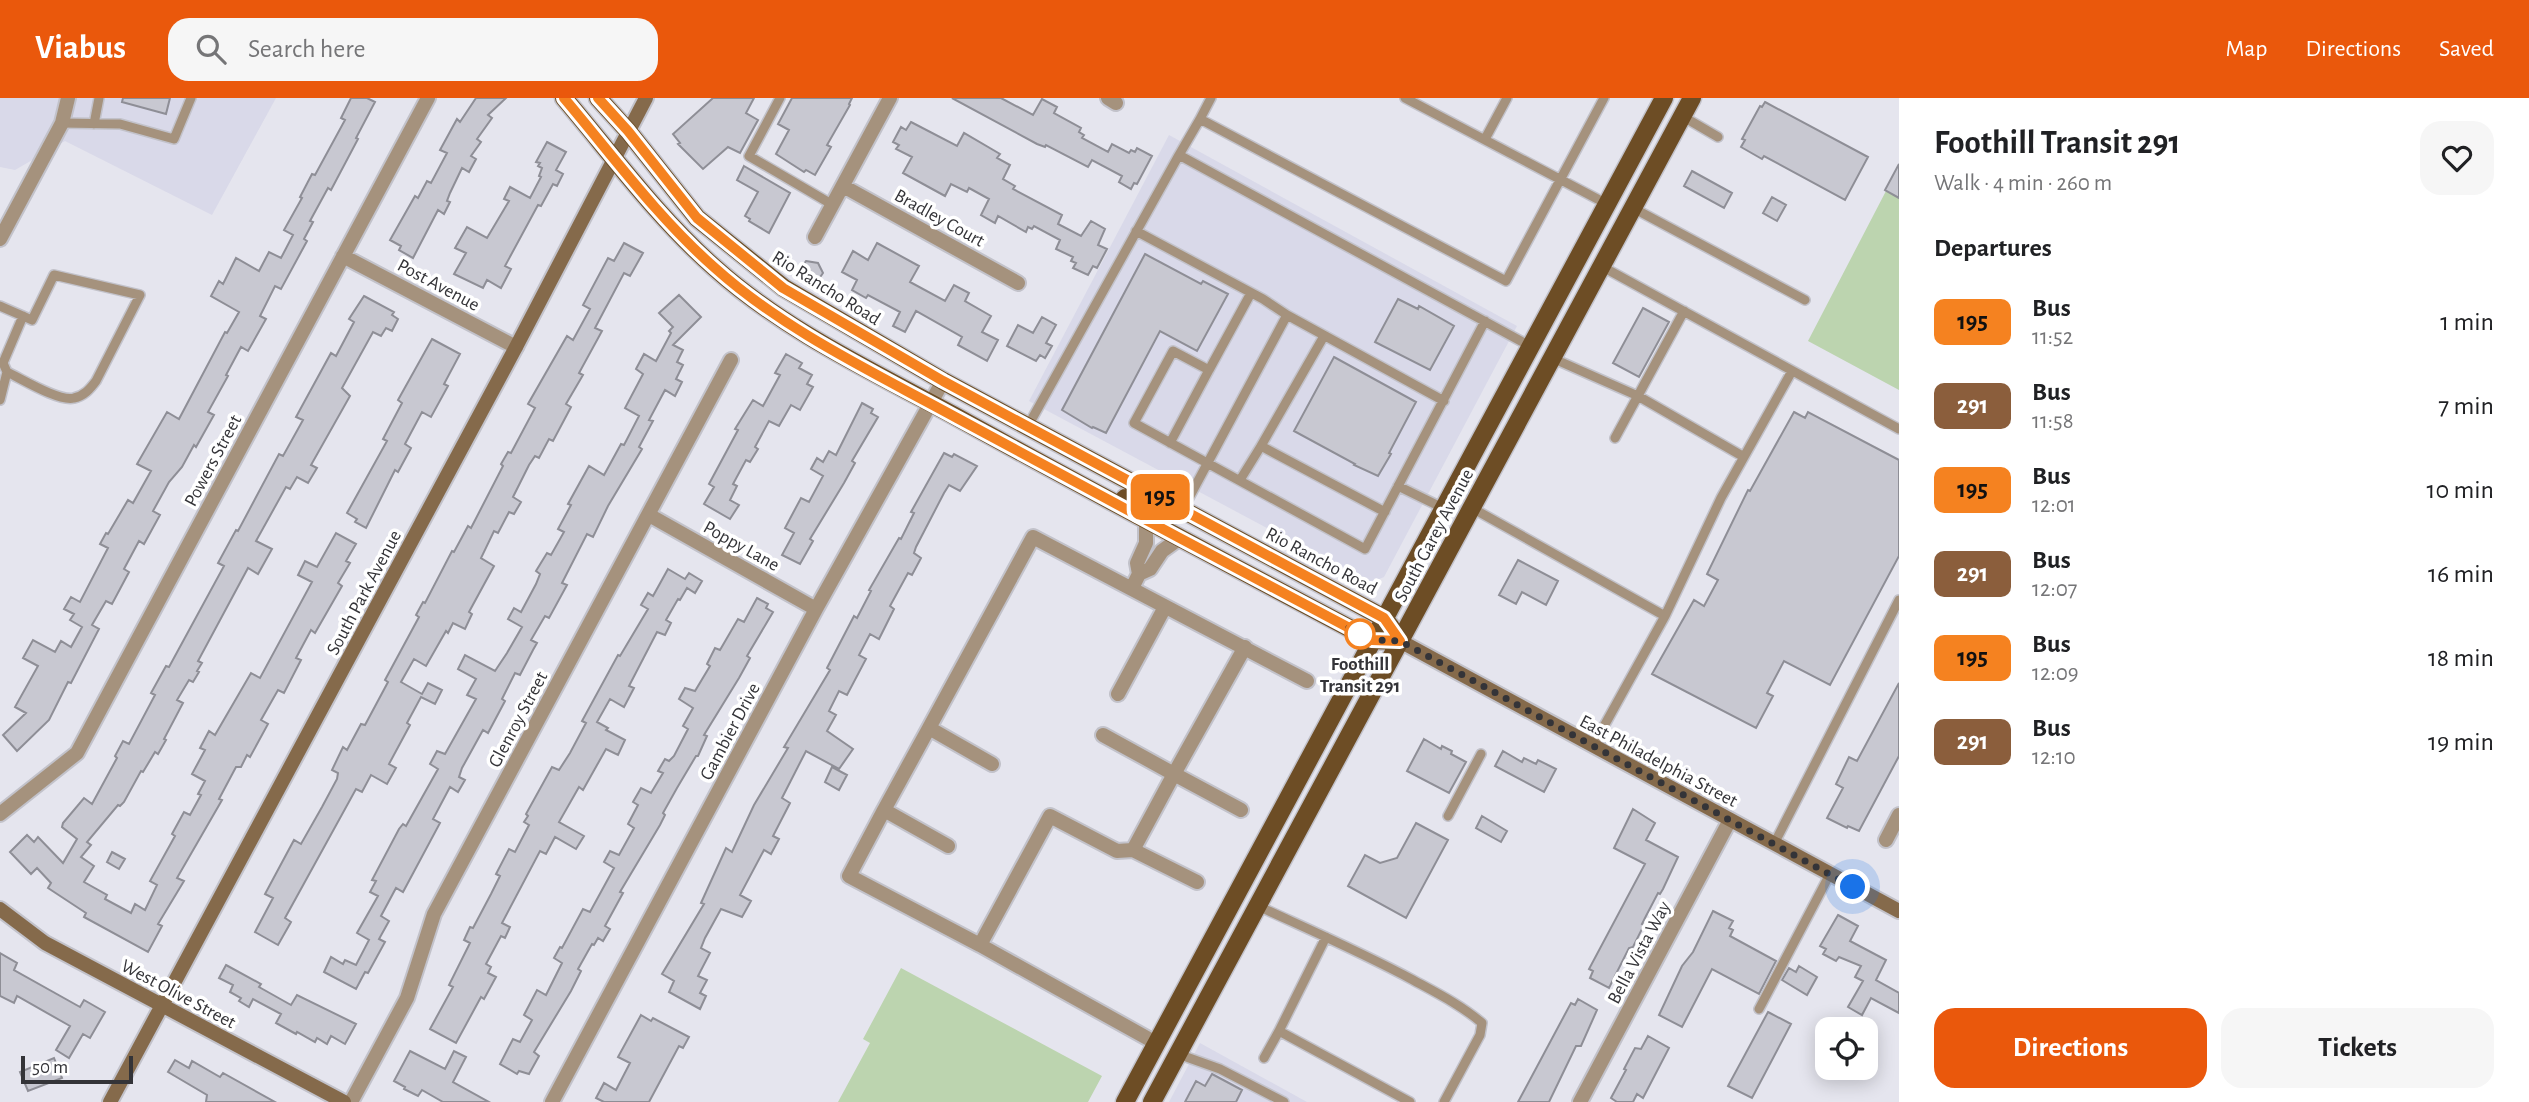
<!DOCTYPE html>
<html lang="en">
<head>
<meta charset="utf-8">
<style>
  body { margin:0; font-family:"Alegreya Sans",sans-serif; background:#f6f6f6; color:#202124; height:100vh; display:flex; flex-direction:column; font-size:26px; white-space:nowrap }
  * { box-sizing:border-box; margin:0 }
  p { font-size:23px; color:#757577 }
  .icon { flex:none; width:38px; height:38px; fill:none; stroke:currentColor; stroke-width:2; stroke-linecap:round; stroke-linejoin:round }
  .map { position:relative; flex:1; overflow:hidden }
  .details { display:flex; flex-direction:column; background:#fff; width:630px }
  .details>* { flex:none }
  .badge { padding:0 14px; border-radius:10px; font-size:24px; line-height:46px }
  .buttons { position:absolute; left:1815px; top:919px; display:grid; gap:14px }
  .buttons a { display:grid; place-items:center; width:63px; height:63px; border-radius:14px; background:#fff; box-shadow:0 4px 18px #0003; font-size:35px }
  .scale { position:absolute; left:21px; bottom:18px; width:112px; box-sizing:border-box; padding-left:7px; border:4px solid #343438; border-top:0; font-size:19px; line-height:24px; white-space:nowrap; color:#343438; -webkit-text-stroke:5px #fff; paint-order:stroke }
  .you { position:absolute; width:35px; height:35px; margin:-18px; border:5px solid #fff; border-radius:50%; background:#1a73e8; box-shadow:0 0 0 10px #1a73e833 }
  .map>.badge { position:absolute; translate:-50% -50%; box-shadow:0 0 0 4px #fff }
  h2 { padding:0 35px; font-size:26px; line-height:63px }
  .round { display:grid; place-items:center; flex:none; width:74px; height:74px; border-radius:21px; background:#f6f6f6 }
  .head { display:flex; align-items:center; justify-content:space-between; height:119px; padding:0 35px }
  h1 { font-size:33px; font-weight:600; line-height:52px }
  .button { display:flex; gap:14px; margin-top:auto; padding:14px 35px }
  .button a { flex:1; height:80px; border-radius:21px; background:#ea580c; color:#fff; font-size:28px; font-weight:600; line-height:80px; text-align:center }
  .button a+a { background:#f6f6f6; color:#202124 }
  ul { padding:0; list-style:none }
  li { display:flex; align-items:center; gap:21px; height:84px; padding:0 35px }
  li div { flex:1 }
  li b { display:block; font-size:26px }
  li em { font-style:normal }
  li .badge { min-width:77px; font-weight:700; text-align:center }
  header { display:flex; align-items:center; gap:42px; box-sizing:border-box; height:98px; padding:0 35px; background:#ea580c; color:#fff }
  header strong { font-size:33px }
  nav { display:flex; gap:38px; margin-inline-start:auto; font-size:24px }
  .search { width:490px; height:63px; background:#f6f6f6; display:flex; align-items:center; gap:18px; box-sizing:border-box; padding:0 24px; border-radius:21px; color:#757577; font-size:26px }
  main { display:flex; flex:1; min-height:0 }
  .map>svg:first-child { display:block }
  .built { fill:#d9d9e9 }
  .green { fill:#bcd4af }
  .building { fill:#c8c8d1; stroke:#8e8e96; stroke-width:2 }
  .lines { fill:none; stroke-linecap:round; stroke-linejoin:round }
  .lane-casing { stroke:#c2c2ca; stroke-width:12 }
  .street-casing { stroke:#c2c2ca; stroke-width:18 }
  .secondary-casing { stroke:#c2c2ca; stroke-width:18 }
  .primary-casing { stroke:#c2c2ca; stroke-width:21 }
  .lane { stroke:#a5927d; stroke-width:9 }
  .street { stroke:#a5927d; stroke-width:14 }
  .secondary { stroke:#856a4b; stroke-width:14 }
  .primary { stroke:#6d4d25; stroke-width:18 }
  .line-casing { stroke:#fff; stroke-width:16 }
  .line { stroke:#f58220; stroke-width:10 }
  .walk { stroke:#343438; stroke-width:7; stroke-dasharray:0 12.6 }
  .stop-dot { fill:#fff; stroke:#f58220; stroke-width:3.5 }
  .labels { text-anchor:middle; stroke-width:7; stroke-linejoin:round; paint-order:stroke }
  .street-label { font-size:19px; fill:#343438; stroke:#fff }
  .stop-label { font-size:19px; font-weight:bold; fill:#343438; stroke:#fff }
</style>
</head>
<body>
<header>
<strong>Viabus</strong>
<div class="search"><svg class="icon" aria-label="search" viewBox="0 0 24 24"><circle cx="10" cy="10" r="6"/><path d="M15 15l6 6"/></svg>Search here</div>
<nav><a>Map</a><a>Directions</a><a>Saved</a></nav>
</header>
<main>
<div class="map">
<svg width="1899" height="1004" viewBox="0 0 1899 1004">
  <rect width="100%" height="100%" fill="#e5e5ee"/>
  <!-- built -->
  <path class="built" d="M0 0H276L212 117 65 43 15 72 0 69Z
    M1169 37 1517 228 1384 479 1370 485 1029 303Z
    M1200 945 1307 1004H1169Z"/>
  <!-- green -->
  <path class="green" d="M1899 68V292L1808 243Z
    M901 870 1102 978 1088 1004H838L870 945 863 941Z"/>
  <!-- building -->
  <path class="building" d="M123 0H170L166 16 122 4Z
    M351 0H367L375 4 356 40 358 41 331 92 328 90 310 123 313 124 304 141 307 143 281 191 275 188 260 218 266 221 248 253 241 249 226 277 228 278 208 314 214 317 196 349 194 347 182 369 169 384 153 413 160 417 144 446 139 443 124 471 129 474 112 506 106 503 92 527 99 531 71 585 68 584 49 622 17 653 3 637 26 615 15 609 38 568 23 560 33 542 55 554 61 543 71 549 82 529 70 522 74 516 64 511 71 499 80 504 108 450 100 446 106 435 108 436 128 402 133 405 151 373 137 366 167 314 179 321 225 234 227 235 239 214 211 198 219 183 223 186 236 160 259 173 269 154 281 160 293 137 284 132 302 100 300 99 312 76 315 77 345 22 341 20Z
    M476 0H506L488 17 492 20 477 41 481 44 471 58 476 61 469 74 462 70 450 95 447 103 450 104 444 116 438 112 413 160 399 152 401 148 390 142 415 98 418 100 427 83 431 85 447 55 440 52 457 21 460 24Z
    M713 0H754L746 15 758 22 740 55 728 49 703 71 678 46 680 45 673 36Z
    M792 0H852L849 6 850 7 827 47 831 49 815 77 806 72 804 74 776 56 789 32 778 26Z
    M952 0H1001L1033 17 1042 1 1057 9 1054 15 1081 30 1079 34 1084 37 1082 40 1108 54 1112 46 1129 55 1131 52 1135 54 1137 50 1152 58 1137 86 1134 85 1131 91 1119 84 1122 78 1092 62 1088 69 1046 47 1045 49 1037 46Z
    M1765 4 1868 59 1845 102 1764 58 1762 61 1741 49 1745 42 1742 41 1760 8 1762 9Z
    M911 24 957 48 964 35 1000 56 997 60 1010 67 1003 81 1015 88 1013 91 1062 117 1058 126 1081 138 1091 123 1105 131 1098 147 1107 151 1097 170 1093 168 1088 177 1073 170 1076 165 1071 163 1073 159 1056 151 1060 142 1034 128 1032 131 1028 129 1026 134 998 118 995 125 981 117 989 101 969 90 967 94 951 86 945 98 903 75 912 59 896 51 899 47 893 44 901 29 906 32Z
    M547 44 566 54 556 72 563 76 557 88 553 86 541 108 538 107 505 168 511 171 501 190 487 182 483 190 454 176 466 155 455 150 467 129 487 140 509 103 504 101 510 89 530 100 541 79 539 78 542 70 538 68 540 65 536 64Z
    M1899 66V100L1885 92Z
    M744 68 790 95 769 135 749 123 750 121 745 118 758 94 737 82Z
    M1692 73 1732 95 1724 110 1684 88Z
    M1772 99 1786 107 1777 123 1763 115Z
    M624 145 643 155 630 178 624 175 595 230 602 233 579 275 583 277 566 306 571 309 553 343 549 341 539 360 535 358 529 367 513 399 521 404 514 416 509 414 498 435 494 433 481 460 494 468 469 514 472 516 465 531 453 525 448 535 446 533 426 568 414 561 401 584 422 596 428 585 442 592 435 606 421 599 407 625 410 627 389 666 396 670 387 686 371 677 362 694 356 691 285 820 291 824 278 847 255 834 273 800 265 796 294 742 301 746 322 709 337 681 338 675 332 672 343 649 347 652 361 626 365 627 388 584 385 582 419 519 416 517 423 504 425 505 452 453 454 454 468 428 471 430 503 368 501 366 508 354 511 355 535 310 528 306 567 238 573 242 590 211 583 207 608 160 614 163Z
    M877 145 919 168 910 184 945 203 954 187 969 195 965 203 991 218 982 234 998 242 987 263 958 247 962 239 916 213 905 234 893 228 900 214 868 197 866 200 852 192 857 182 842 174 853 153 868 162Z
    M1145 156 1201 186 1203 183 1228 196 1197 253 1160 233 1106 335 1093 329 1092 330 1062 312Z
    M806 163 818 165 823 175 816 185 799 173Z
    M679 197 701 219 673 247 683 252 677 264 683 267 676 281 682 284 675 298 665 292 649 322 653 323 639 349 642 351 608 408 593 439 587 436 562 485 567 487 549 520 545 518 531 542 537 545 533 552 520 577 515 575 502 601 505 603 488 635 483 632 462 670 459 679 465 682 458 694 450 689 433 721 440 725 403 794 396 790 381 818 389 823 379 841 385 844 368 875 365 874 356 891 324 874 331 859 343 866 345 862 356 867 369 842 357 835 378 798 370 794 376 783 372 782 399 731 403 726 406 728 438 671 430 666 437 653 445 656 476 601 467 597 476 581 458 571 465 557 495 573 507 555 522 529 508 521 514 510 521 514 536 486 540 476 536 473 547 455 551 457 564 434 558 431 571 407 568 406 589 368 604 377 621 346 624 347 639 318 625 310 643 276 636 271 644 256 656 263 671 235 669 233 673 229 659 215Z
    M364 198 394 214 392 217 398 221 392 233 386 230 381 238 373 234 342 290 350 298 311 367 317 370 308 385 297 379 290 391 286 389 256 443 272 451 258 476 248 470 198 563 202 565 197 573 199 574 193 584 189 582 177 602 183 605 164 641 166 642 158 656 155 654 143 674 141 673 124 704 120 708 118 707 87 744 91 747 81 759 94 768 84 784 107 797 105 801 131 815 135 806 145 812 157 787 150 783 175 738 172 736 184 714 190 717 201 697 198 696 205 683 192 676 205 652 200 650 209 633 215 637 251 575 260 580 312 484 298 477 305 463 317 469 336 435 356 446 346 463 350 465 338 485 342 488 315 535 311 532 296 560 301 562 284 595 278 592 261 622 268 626 250 659 247 657 241 669H236L219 701 222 702 177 780 184 783 158 826 162 828 148 854 84 819 86 815 48 790 51 785 37 770 31 776 10 754 27 737 34 744 38 739 63 765 77 741 62 729 63 725 84 700 92 706 117 660 115 658 123 643 129 646 155 597 151 595 166 568 169 569 224 468 218 465 236 432 238 433 279 356 283 358 303 322 296 319 331 255 336 258 354 224 349 221Z
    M1398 201 1418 211 1419 208 1454 228 1430 272 1375 244Z
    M1643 210 1669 224 1639 279 1613 265Z
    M1042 219 1056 227 1046 245 1052 248 1045 260 1040 257 1036 263 1007 248 1018 227 1033 235Z
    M432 241 460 256 444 286 448 288 431 319 422 314 405 346 411 350 398 374 395 372 366 430 355 424 357 421 347 415 387 343 383 341 402 305 398 302Z
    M786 256 802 265 799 270 812 277 807 286 813 289 800 312 791 307 779 328 769 323 755 349 758 351 750 364 746 362 733 386 737 388 730 402 739 407 730 421 704 406 714 389 709 386 738 332 735 331 753 302 763 308 780 277 775 275Z
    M1334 259 1416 304 1389 355 1391 356 1378 378 1354 367 1355 366 1294 333Z
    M862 305 873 311 871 315 878 319 852 363 855 365 844 385 810 441 813 443 800 466 782 457 794 435 785 430 801 400 809 404 823 378 811 371 817 360 823 364 829 353 836 357Z
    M1794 314 1805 320 1808 314 1899 362V458L1830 587 1784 563 1767 595 1773 598 1756 630 1652 576 1694 502 1704 508 1718 482 1707 476 1748 392 1750 393Z
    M944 355 952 359 954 356 977 368 960 393 949 387 944 395 916 449 914 455 921 460 912 477 908 475 890 508 894 511 879 541 870 536 859 557 866 561 847 597 839 593 829 613 836 617 827 633 853 651 839 671 806 653 782 700 790 705 773 738 779 741 771 756 764 752 740 797 751 803 742 819 721 811 705 840 701 850 710 855 698 878 707 882 700 895 706 898 700 911 669 894 674 883 662 876 704 806 701 805 726 750 732 754 754 707 788 650 784 649 830 572 827 570 854 518 857 520 871 493 869 492 899 440 901 441 914 415 911 414Z
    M1518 462 1558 483 1546 507 1522 494 1516 506 1499 497Z
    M668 471 685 481 689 475 702 483 695 495 687 490 680 502 678 501 666 522 671 525 665 537 657 534 629 588 634 590 624 609 610 601 597 624 608 630 606 632 625 642 618 657 606 651 583 692 579 689 559 724 584 738 576 751 555 739 546 756 540 753 502 825 510 829 505 840 501 838 486 866 491 869 488 875 496 879 484 901 481 899 456 945 430 931 453 889 449 887 470 845 464 842 470 829 473 830 491 796 500 778 496 776 509 751 515 754 529 727 524 724 528 718 526 716 552 669 559 672 570 655 586 625 582 623 618 557 620 558 648 511 641 507 648 495 653 498Z
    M757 500 768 506 766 510 773 514 747 558 750 560 739 580 704 637 707 638 698 658H696L677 690 663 715 665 717 660 727 620 794 623 795 605 828 610 831 603 843 598 840 594 847 592 846 578 871 581 873 571 893 534 954 539 958 529 976 519 973 517 976 500 966 513 941 520 944 532 922 524 917 537 892 546 897 562 865 554 860 560 849 562 850 583 811 590 814 614 770 604 764 610 753 619 757 634 730 628 726 638 707 633 704 641 690 651 695 663 675 658 673 665 661 669 663 674 658 688 631 683 628 693 610 679 601 685 590 695 593 710 568 707 566 715 550 720 552 738 521 744 524Z
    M1899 585V658L1859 733 1848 728 1847 730 1827 720 1843 690 1836 686 1849 659 1857 663Z
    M1424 641 1441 651 1442 648 1452 653 1451 656 1466 664 1449 695 1407 673Z
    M1503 653 1522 664 1524 660 1536 666 1538 662 1556 671 1544 694 1495 668Z
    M832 669 847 677 839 692 825 684Z
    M1633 711 1655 725 1646 742 1678 759 1663 791 1660 796 1658 795 1646 818 1642 826 1644 827 1633 849 1629 850 1609 890 1590 880 1593 873 1589 871 1645 766 1614 750Z
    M1482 718 1507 733 1501 744 1476 730Z
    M1416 725 1448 742 1406 820 1348 788 1365 757 1380 765 1397 760Z
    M112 754 125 761 119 771 107 764Z
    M1713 813 1733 823 1729 830 1733 832 1730 838 1776 863 1759 896 1712 871 1682 929 1659 917 1682 868 1693 854Z
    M1838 817 1858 828 1850 843 1886 862 1876 882 1899 895V915L1871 900 1862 917 1848 909 1863 883 1855 879 1861 868 1839 859 1836 863 1823 856 1826 851 1820 848Z
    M0 855 17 865 14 872 80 909 84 902 105 914 90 940 83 936 69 960 56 952 70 928 17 898 14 905 0 898Z
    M226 867 261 886 259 889 291 907 297 897 356 926 345 946 331 938 327 946 317 940 315 944 297 934 296 936 276 925 281 916 253 901 249 909 239 903 241 900 230 894 233 887 219 880Z
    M1799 868 1817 879 1807 897 1782 882 1789 870 1796 874Z
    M1578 901 1597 912 1581 948H1576L1549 1004H1518L1571 905 1575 907Z
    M1768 914 1791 926 1752 1000 1728 988Z
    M641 917 651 923 653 920 689 939 683 950 679 948 649 1004H604L596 1000 604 985 616 992 630 965 618 959Z
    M1648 938 1669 950 1643 1000 1637 996 1633 1004H1617L1611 1000 1626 972 1624 971 1635 950 1641 951Z
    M410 953 445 971 454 953 466 959 453 984 489 1004H443L422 992 418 998 404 991 405 989 394 983Z
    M54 960 62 980 28 993 20 974Z
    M175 962 189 970 192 963 220 979 223 975 275 1004H206L207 997 168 974Z
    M1212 976 1242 992 1236 1004H1185L1196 983 1205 988Z"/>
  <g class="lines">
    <defs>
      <path id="lane" d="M780 0 749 58 833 107
        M1211 0 1200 21 1506 183 1604 0
        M1405 0 1607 106
        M1682 18 1718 39
        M62 25 120 26 174 41 191 0
        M94 26 99 0
        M1485 41 1507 0
        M1179 57 1200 21
        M1633 110 1805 202
        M1136 133 1263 201 1287 217 1183 411
        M1601 168 1899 331
        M1251 195 1209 272 1173 253 1134 325 1365 451 1485 223
        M0 208 32 222 54 177 140 197 96 283C90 291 84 298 74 300 59 304 22 281 7 274L3 265 23 218
        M1287 217 1444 303
        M1552 260 1638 298 1744 359
        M0 302 7 274
        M1028 328 1179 57 1530 248
        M1615 340 1684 213
        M1170 345 1209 272
        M1261 348 1324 238
        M1240 382 1261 348 1385 414
        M1398 388 1443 410
        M1472 410 1665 518
        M1593 648 1665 518 1721 400 1792 273
        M1448 718 1481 656
        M1774 746 1899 502
        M1258 808C1310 832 1363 855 1413 882 1437 895 1461 907 1482 925L1480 937 1444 1004
        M1326 839 1279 933 1410 1004
        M1759 911 1830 776
        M1178 956 1220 971 1284 1004
        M1264 960 1279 933"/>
      <path id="street" d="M1108 0 1116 5
        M843 88 1018 185
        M815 139 890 0
        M0 141 62 25 68 0
        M343 158 516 249
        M649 417 816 511
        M1139 476 1150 471 1162 453 1180 440
        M1132 490 1139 476 1137 465 1146 445V423
        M1118 596 1165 509
        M929 630 884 712 948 748
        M1103 637 1174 676 1245 549
        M992 666 929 630 1033 439 1307 583
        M884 712 849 778 980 847 1050 718 1117 753 1133 752 1174 676 1241 712
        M0 716 77 655 428 0
        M1886 742 1899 717
        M1133 752 1197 784
        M980 847 1156 945
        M351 1004 407 900 434 816 731 262
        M552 1004 816 511 943 283
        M1580 1004 1730 722"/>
      <path id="secondary" d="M1400 543 1899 813
        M0 811 45 845 344 1004
        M110 1004 516 249 646 0"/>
      <path id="primary" d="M564 0C613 58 658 120 715 170 784 232 872 273 953 317 1092 394 1232 468 1372 542L1400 543
        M598 0 628 33 697 120 784 190 943 283 1384 520 1391 529
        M1125 400C1150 407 1156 422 1183 411
        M1125 1004 1664 0
        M1152 1004 1692 0"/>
    </defs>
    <!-- lane casing -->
    <use href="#lane" class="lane-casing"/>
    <!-- street casing -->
    <use href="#street" class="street-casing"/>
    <!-- secondary casing -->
    <use href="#secondary" class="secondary-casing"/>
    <!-- primary casing -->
    <use href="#primary" class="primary-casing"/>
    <!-- lane -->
    <use href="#lane" class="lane"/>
    <!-- street -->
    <use href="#street" class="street"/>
    <!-- secondary -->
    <use href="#secondary" class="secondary"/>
    <!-- primary -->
    <use href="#primary" class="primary"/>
  </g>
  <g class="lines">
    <defs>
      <path id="line" d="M564 0C613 58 658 120 715 170 785 233 875 275 957 320 1095 395 1233 469 1372 542L1400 543 1384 520 943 283 783 190 697 120 628 33 598 0"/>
    </defs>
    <!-- line casing -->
    <use href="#line" class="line-casing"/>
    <!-- line -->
    <use href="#line" class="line"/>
    <!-- walk -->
    <path class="walk" d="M1360 536 1348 530 1372 542 1400 543 1853 789"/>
  </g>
  <!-- markers -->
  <circle class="stop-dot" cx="1360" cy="536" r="14"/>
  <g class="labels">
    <!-- street labels -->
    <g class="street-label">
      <text transform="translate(940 119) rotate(29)" y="7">Bradley Court</text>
      <text transform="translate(439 186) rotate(28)" y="7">Post Avenue</text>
      <text transform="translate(827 189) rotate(32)" y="7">Rio Rancho Road</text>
      <text transform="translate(212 362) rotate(-62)" y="7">Powers Street</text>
      <text transform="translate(1433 437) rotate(-62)" y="7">South Garey Avenue</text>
      <text transform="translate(742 447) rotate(29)" y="7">Poppy Lane</text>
      <text transform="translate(1322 462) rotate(28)" y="7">Rio Rancho Road</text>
      <text transform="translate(363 494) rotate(-62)" y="7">South Park Avenue</text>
      <text transform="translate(517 621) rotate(-62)" y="7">Glenroy Street</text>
      <text transform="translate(729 633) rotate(-62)" y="7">Gambier Drive</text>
      <text transform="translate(1659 662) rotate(28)" y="7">East Philadelphia Street</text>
      <text transform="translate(1638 854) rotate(-62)" y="7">Bella Vista Way</text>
      <text transform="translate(179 895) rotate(28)" y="7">West Olive Street</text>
    </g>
    <!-- stop labels -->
    <g class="stop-label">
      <text x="1360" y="572">Foothill<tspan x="1360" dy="22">Transit 291</tspan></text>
    </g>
  </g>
</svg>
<div class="buttons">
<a><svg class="icon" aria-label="locate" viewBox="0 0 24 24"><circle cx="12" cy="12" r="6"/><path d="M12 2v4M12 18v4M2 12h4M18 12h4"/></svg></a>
</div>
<div class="scale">50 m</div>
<div class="you" style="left:1853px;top:789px"></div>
<b class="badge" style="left:1160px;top:399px;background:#f58220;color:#111">195</b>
</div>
<section class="details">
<div class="head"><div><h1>Foothill Transit 291</h1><p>Walk · 4 min · 260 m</p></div><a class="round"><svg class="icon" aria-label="heart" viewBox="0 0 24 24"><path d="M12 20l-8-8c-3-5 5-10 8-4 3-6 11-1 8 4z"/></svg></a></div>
<h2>Departures</h2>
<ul>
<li><span class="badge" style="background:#f58220;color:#111">195</span><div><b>Bus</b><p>11:52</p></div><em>1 min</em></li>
<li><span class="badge" style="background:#8b5e3c;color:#fff">291</span><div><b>Bus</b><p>11:58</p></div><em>7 min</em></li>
<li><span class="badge" style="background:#f58220;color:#111">195</span><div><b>Bus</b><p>12:01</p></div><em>10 min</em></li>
<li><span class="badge" style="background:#8b5e3c;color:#fff">291</span><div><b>Bus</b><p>12:07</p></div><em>16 min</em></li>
<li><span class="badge" style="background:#f58220;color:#111">195</span><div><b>Bus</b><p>12:09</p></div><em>18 min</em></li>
<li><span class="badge" style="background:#8b5e3c;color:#fff">291</span><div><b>Bus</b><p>12:10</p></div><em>19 min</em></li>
</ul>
<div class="button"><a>Directions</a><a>Tickets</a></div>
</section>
</main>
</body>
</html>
